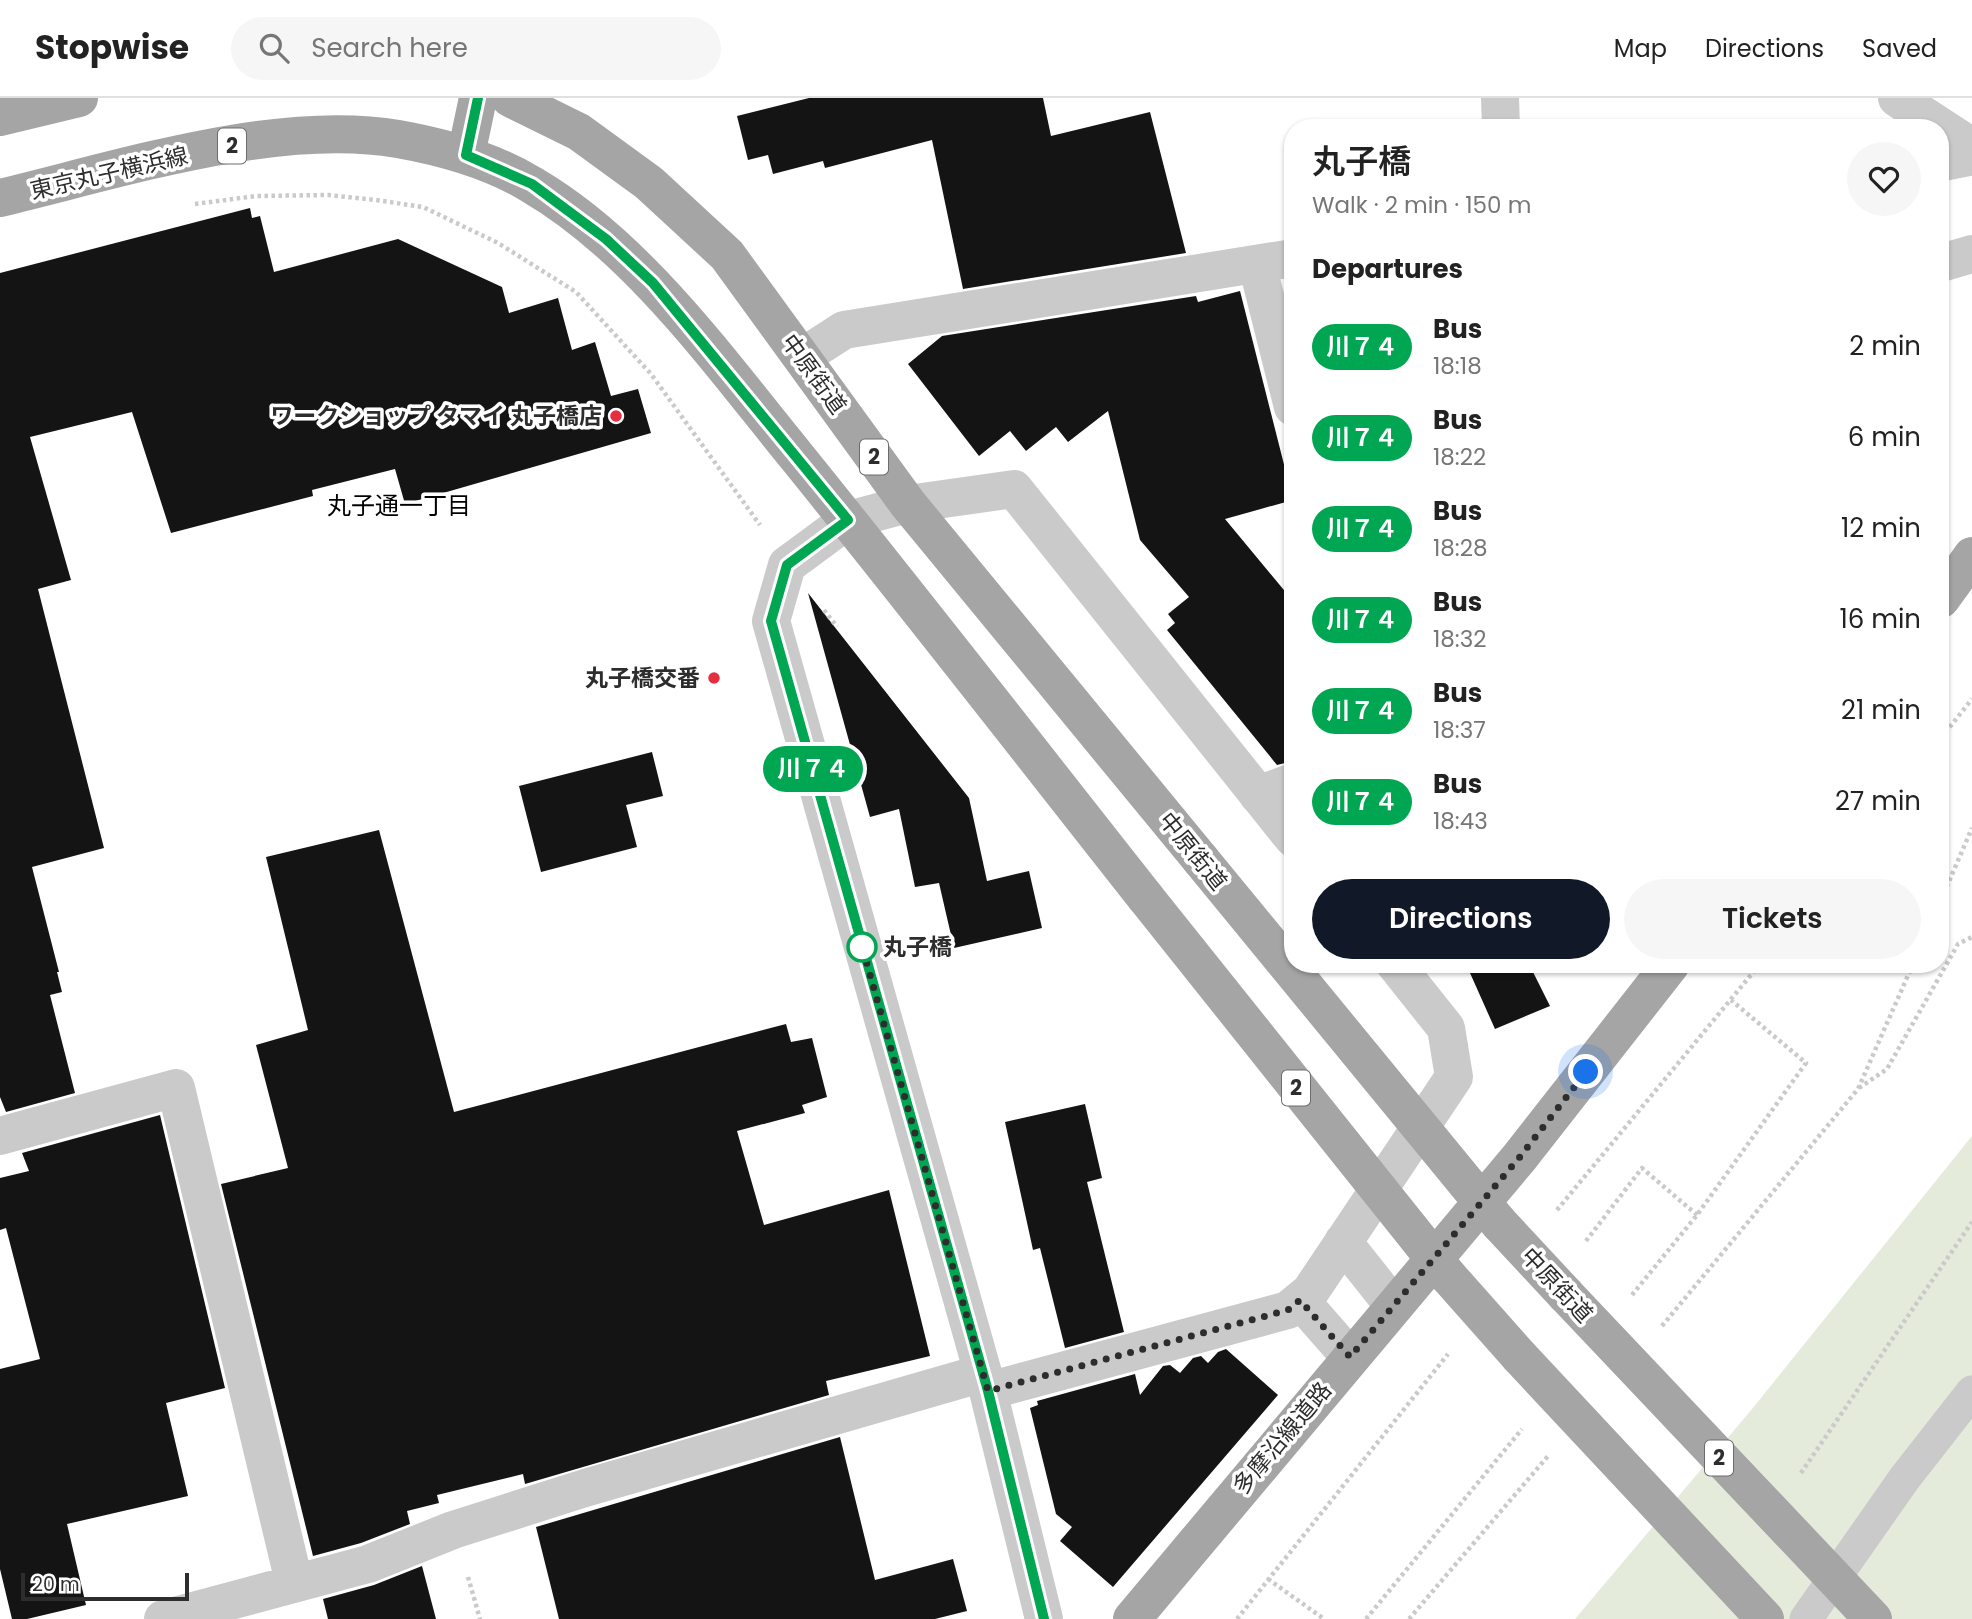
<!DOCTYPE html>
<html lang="en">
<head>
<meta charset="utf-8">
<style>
  body { margin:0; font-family:Poppins,"Noto Sans JP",sans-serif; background:#f6f6f6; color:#222; height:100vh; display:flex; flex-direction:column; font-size:26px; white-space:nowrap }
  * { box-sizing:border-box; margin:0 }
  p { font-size:23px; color:#767676 }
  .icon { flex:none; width:38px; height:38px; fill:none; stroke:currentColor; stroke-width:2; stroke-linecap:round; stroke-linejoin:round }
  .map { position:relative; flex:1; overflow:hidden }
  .panel { position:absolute; left:1284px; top:21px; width:665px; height:854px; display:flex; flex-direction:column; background:#fff; border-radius:28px; box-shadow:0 2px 5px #0004 }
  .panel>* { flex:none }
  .badge { padding:0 14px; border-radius:23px; font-size:24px; line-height:46px }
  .scale { position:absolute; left:21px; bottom:18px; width:168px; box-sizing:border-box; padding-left:7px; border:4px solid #2d2d2d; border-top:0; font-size:19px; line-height:24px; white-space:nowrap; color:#2d2d2d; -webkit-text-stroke:5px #fff; paint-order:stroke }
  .you { position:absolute; width:35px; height:35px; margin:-18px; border:5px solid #fff; border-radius:50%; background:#1a73e8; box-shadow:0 0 0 10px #1a73e833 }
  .map>.badge { position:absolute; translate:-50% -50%; box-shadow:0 0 0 4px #fff }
  h2 { padding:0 28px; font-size:26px; line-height:63px }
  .round { display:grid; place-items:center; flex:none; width:74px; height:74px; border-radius:37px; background:#f6f6f6 }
  .headline { display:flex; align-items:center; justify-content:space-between; height:119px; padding:0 28px }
  h1 { font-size:33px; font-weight:600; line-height:52px }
  .primary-button { display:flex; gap:14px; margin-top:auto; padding:14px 28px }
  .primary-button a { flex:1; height:80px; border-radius:42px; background:#111827; color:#fff; font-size:28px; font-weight:600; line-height:80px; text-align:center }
  .primary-button a+a { background:#f6f6f6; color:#222 }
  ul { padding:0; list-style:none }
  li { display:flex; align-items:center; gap:21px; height:91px; padding:0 28px }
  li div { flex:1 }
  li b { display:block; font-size:26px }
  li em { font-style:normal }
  li .badge { min-width:77px; font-weight:700; text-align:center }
  header { display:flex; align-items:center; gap:42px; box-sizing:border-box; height:98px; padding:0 35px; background:#fff; border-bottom:2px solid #e0e0e0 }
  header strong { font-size:33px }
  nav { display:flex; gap:38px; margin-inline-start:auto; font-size:24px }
  .search { width:490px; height:63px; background:#f6f6f6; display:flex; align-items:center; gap:18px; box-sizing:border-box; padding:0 24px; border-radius:38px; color:#767676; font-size:26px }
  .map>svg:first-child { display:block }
  .green { fill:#e4ebdb }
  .building { fill:#141414 }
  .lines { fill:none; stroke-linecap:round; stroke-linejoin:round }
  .path { stroke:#cacaca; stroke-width:4.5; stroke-dasharray:3.5 3.5; stroke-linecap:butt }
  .service { stroke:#cacaca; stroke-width:33 }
  .minor { stroke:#cacaca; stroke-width:38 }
  .tertiary { stroke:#cacaca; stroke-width:38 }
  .primary { stroke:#a5a5a5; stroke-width:38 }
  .primary-bridge { stroke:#a5a5a5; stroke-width:38 }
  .line-casing { stroke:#fff; stroke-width:16 }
  .line { stroke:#00a651; stroke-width:10 }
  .walk { stroke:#2d2d2d; stroke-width:7; stroke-dasharray:0 12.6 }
  .poi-dot { fill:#e52f40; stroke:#fff; stroke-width:2.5 }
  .stop-dot { fill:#fff; stroke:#00a651; stroke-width:3.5 }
  .labels { text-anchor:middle; stroke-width:7; stroke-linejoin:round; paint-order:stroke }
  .shield { fill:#fff; stroke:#6c6c6c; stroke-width:2 }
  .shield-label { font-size:21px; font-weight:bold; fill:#2d2d2d }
  .street-label { font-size:23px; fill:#2d2d2d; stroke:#fff }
  .poi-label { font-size:23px; font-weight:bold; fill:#2d2d2d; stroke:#fff; text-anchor:end }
  .stop-label { font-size:23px; font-weight:bold; fill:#2d2d2d; stroke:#fff; text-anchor:start }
  .neighbourhood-label { font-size:24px; fill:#000; stroke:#fff }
</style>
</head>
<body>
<header>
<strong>Stopwise</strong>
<div class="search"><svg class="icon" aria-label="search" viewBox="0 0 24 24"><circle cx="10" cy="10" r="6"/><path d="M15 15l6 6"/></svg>Search here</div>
<nav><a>Map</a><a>Directions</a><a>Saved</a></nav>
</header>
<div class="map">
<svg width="1972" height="1521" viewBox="0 0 1972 1521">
  <rect width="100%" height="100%" fill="#fff"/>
  <!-- green -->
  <path class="green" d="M1972 1038V1521H1575L1752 1311Z"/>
  <!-- building -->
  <path class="building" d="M809 0H1043L1051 38 1150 14 1186 155 963 191 932 42 825 70 823 63 773 76 768 57 748 62 737 18Z
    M250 110 252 120 260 118 274 174 398 141 502 189 509 215 558 200 572 252 595 244 611 298 638 291 651 335 405 406 395 371 312 392 313 398 171 435 132 314 30 339 71 482 38 491 104 750 32 769 59 874H57L62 894 50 897 75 995 6 1014 0 999V175Z
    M1240 193 1293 402 1225 421 1293 503V663L1277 667 1167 532 1175 525 1168 516 1189 499 1140 442 1108 313 1068 344 1056 329 1026 353 1010 333 979 358 908 266 942 238 1196 198 1198 204Z
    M808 495 969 700 987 783 1029 773 1042 830 954 850 939 785 915 789 899 711 870 719Z
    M652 654 663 698 626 707 637 749 541 774 519 688Z
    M379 732 454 1014 786 926 791 944 812 940 827 999 802 1007 805 1015 737 1033 764 1127 889 1092 930 1258 826 1283 829 1297 525 1386 523 1376 437 1397 439 1405 407 1413 410 1426 361 1445 313 1458 221 1086 288 1070 256 947 308 932 266 759Z
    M1466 866H1529L1550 908 1495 931Z
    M1085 1006 1102 1080 1087 1084 1124 1234 1065 1250 1040 1150 1033 1152 1005 1024Z
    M160 1017 225 1290 166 1305 188 1398 67 1426 86 1507 27 1521H12L0 1471V1271L40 1261 6 1130 0 1132V1080L29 1073 22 1055Z
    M1226 1251 1278 1297 1113 1489 1060 1443 1072 1429 1056 1416 1030 1310 1038 1307 1037 1303 1135 1276 1140 1297 1163 1268 1170 1267 1180 1275 1193 1260 1201 1258 1208 1265 1218 1254Z
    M840 1339 875 1482 953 1461 967 1513 935 1521H559L536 1429Z
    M422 1468 436 1521H328L323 1501 374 1487Z"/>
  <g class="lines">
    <!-- path -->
    <path class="path" d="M195 106 256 98 328 97 376 102 423 109 498 145 576 194 651 276 760 427
      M824 512 837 529
      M1941 640 1972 601
      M1941 802 1972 730
      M1859 990 1887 971 1958 846 1972 839
      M1557 1112 1760 866
      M1586 1143 1642 1070 1697 1117
      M1632 1197 1697 1117 1806 965 1731 902
      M1662 1228 1858 991 1913 866
      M1801 1375 1972 1124
      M468 1479 480 1521
      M1268 1481 1324 1521
      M1237 1521 1448 1256
      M1366 1521 1522 1331
      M1409 1521 1548 1358"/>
    <!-- service -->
    <path class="service" d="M1941 67 1972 61
      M1806 1521 1904 1381 1972 1294"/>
    <!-- minor -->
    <path class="minor" d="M1500 0 1501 30
      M1897 0 1972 49
      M1941 165 1972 156
      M1257 166 1293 309
      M802 259 844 232 1293 160
      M908 406 1014 391 1293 740
      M1258 697 1293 684
      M0 1038 176 990 294 1484
      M1343 1144 1393 1207
      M1300 1202 1350 1259
      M988 1293 1288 1212 1310 1194 1454 979 1446 930 1395 866
      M163 1521 368 1466 453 1432 585 1390 983 1275"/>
    <!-- tertiary -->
    <path class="tertiary" d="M908 406 848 422 787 467 771 523 988 1293 1044 1521"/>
    <!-- primary -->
    <path class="primary" d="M510 0 579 34 649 85 727 157 908 406 1201 762
      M0 19 79 0
      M466 57 478 0
      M0 100C118 72 277 20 398 41 443 49 493 63 532 87 638 149 720 265 797 359 915 505 1030 653 1146 800
      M1941 501 1972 458
      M1499 1125 1566 1197
      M1448 1178 1519 1258
      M1132 1521 1519 1060 1671 866"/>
    <!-- primary-bridge -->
    <path class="primary-bridge" d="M1201 762 1499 1125
      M1146 800 1448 1178
      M1566 1197 1873 1521
      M1519 1258 1765 1521"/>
  </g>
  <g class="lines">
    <defs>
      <path id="line" d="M478 0 466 57 532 86 606 141 653 185 848 422 787 467 771 523 988 1293 1044 1521"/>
    </defs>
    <!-- line casing -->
    <use href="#line" class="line-casing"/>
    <!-- line -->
    <use href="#line" class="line"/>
    <!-- walk -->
    <path class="walk" d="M862 849 861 845 988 1293 1288 1212 1300 1202 1350 1259 1519 1060 1586 974"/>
  </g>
  <!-- markers -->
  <g class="poi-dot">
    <circle cx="616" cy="318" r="7"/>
    <circle cx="714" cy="580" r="7"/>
  </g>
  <circle class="stop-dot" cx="862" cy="849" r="14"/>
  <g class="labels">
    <!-- shield labels -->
    <g class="shield">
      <rect x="218" y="30.5" width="28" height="35" rx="5"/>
      <rect x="860" y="341.5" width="28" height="35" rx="5"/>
      <rect x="1282" y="972.5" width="28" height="35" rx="5"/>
      <rect x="1705" y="1342.5" width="28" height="35" rx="5"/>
    </g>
    <g class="shield-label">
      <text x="232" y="55">2</text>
      <text x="874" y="366">2</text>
      <text x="1296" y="997">2</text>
      <text x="1719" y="1367">2</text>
    </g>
    <!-- street labels -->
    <g class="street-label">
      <text transform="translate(109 75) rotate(-13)" y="8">東京丸子横浜線</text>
      <text transform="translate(814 276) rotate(54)" y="8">中原街道</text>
      <text transform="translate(1193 753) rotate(51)" y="8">中原街道</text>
      <text transform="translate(1557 1187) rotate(47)" y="8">中原街道</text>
      <text transform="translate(1282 1340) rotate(-50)" y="8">多摩沿線道路</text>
    </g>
    <!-- poi labels -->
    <g class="poi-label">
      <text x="602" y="326">ワークショップ タマイ 丸子橋店</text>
      <text x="700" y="588">丸子橋交番</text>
    </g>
    <!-- stop labels -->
    <g class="stop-label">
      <text x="883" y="857">丸子橋</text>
    </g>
    <!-- neighbourhood labels -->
    <g class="neighbourhood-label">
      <text x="399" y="416">丸子通一丁目</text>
    </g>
  </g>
</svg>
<div class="scale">20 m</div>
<div class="you" style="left:1586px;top:974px"></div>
<b class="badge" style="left:813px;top:671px;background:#00a651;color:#fff">川７４</b>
<section class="panel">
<div class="headline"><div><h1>丸子橋</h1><p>Walk · 2 min · 150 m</p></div><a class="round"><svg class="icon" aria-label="heart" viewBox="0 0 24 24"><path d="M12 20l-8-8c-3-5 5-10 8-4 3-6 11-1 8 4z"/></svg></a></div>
<h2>Departures</h2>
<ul>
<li><span class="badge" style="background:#00a651;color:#fff">川７４</span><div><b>Bus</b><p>18:18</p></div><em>2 min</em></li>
<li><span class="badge" style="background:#00a651;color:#fff">川７４</span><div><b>Bus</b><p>18:22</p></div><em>6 min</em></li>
<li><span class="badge" style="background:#00a651;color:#fff">川７４</span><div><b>Bus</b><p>18:28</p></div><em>12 min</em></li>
<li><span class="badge" style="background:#00a651;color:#fff">川７４</span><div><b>Bus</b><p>18:32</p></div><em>16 min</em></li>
<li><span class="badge" style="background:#00a651;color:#fff">川７４</span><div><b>Bus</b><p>18:37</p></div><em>21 min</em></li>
<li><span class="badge" style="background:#00a651;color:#fff">川７４</span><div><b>Bus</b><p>18:43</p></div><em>27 min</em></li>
</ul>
<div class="primary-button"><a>Directions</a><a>Tickets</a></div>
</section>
</div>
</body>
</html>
